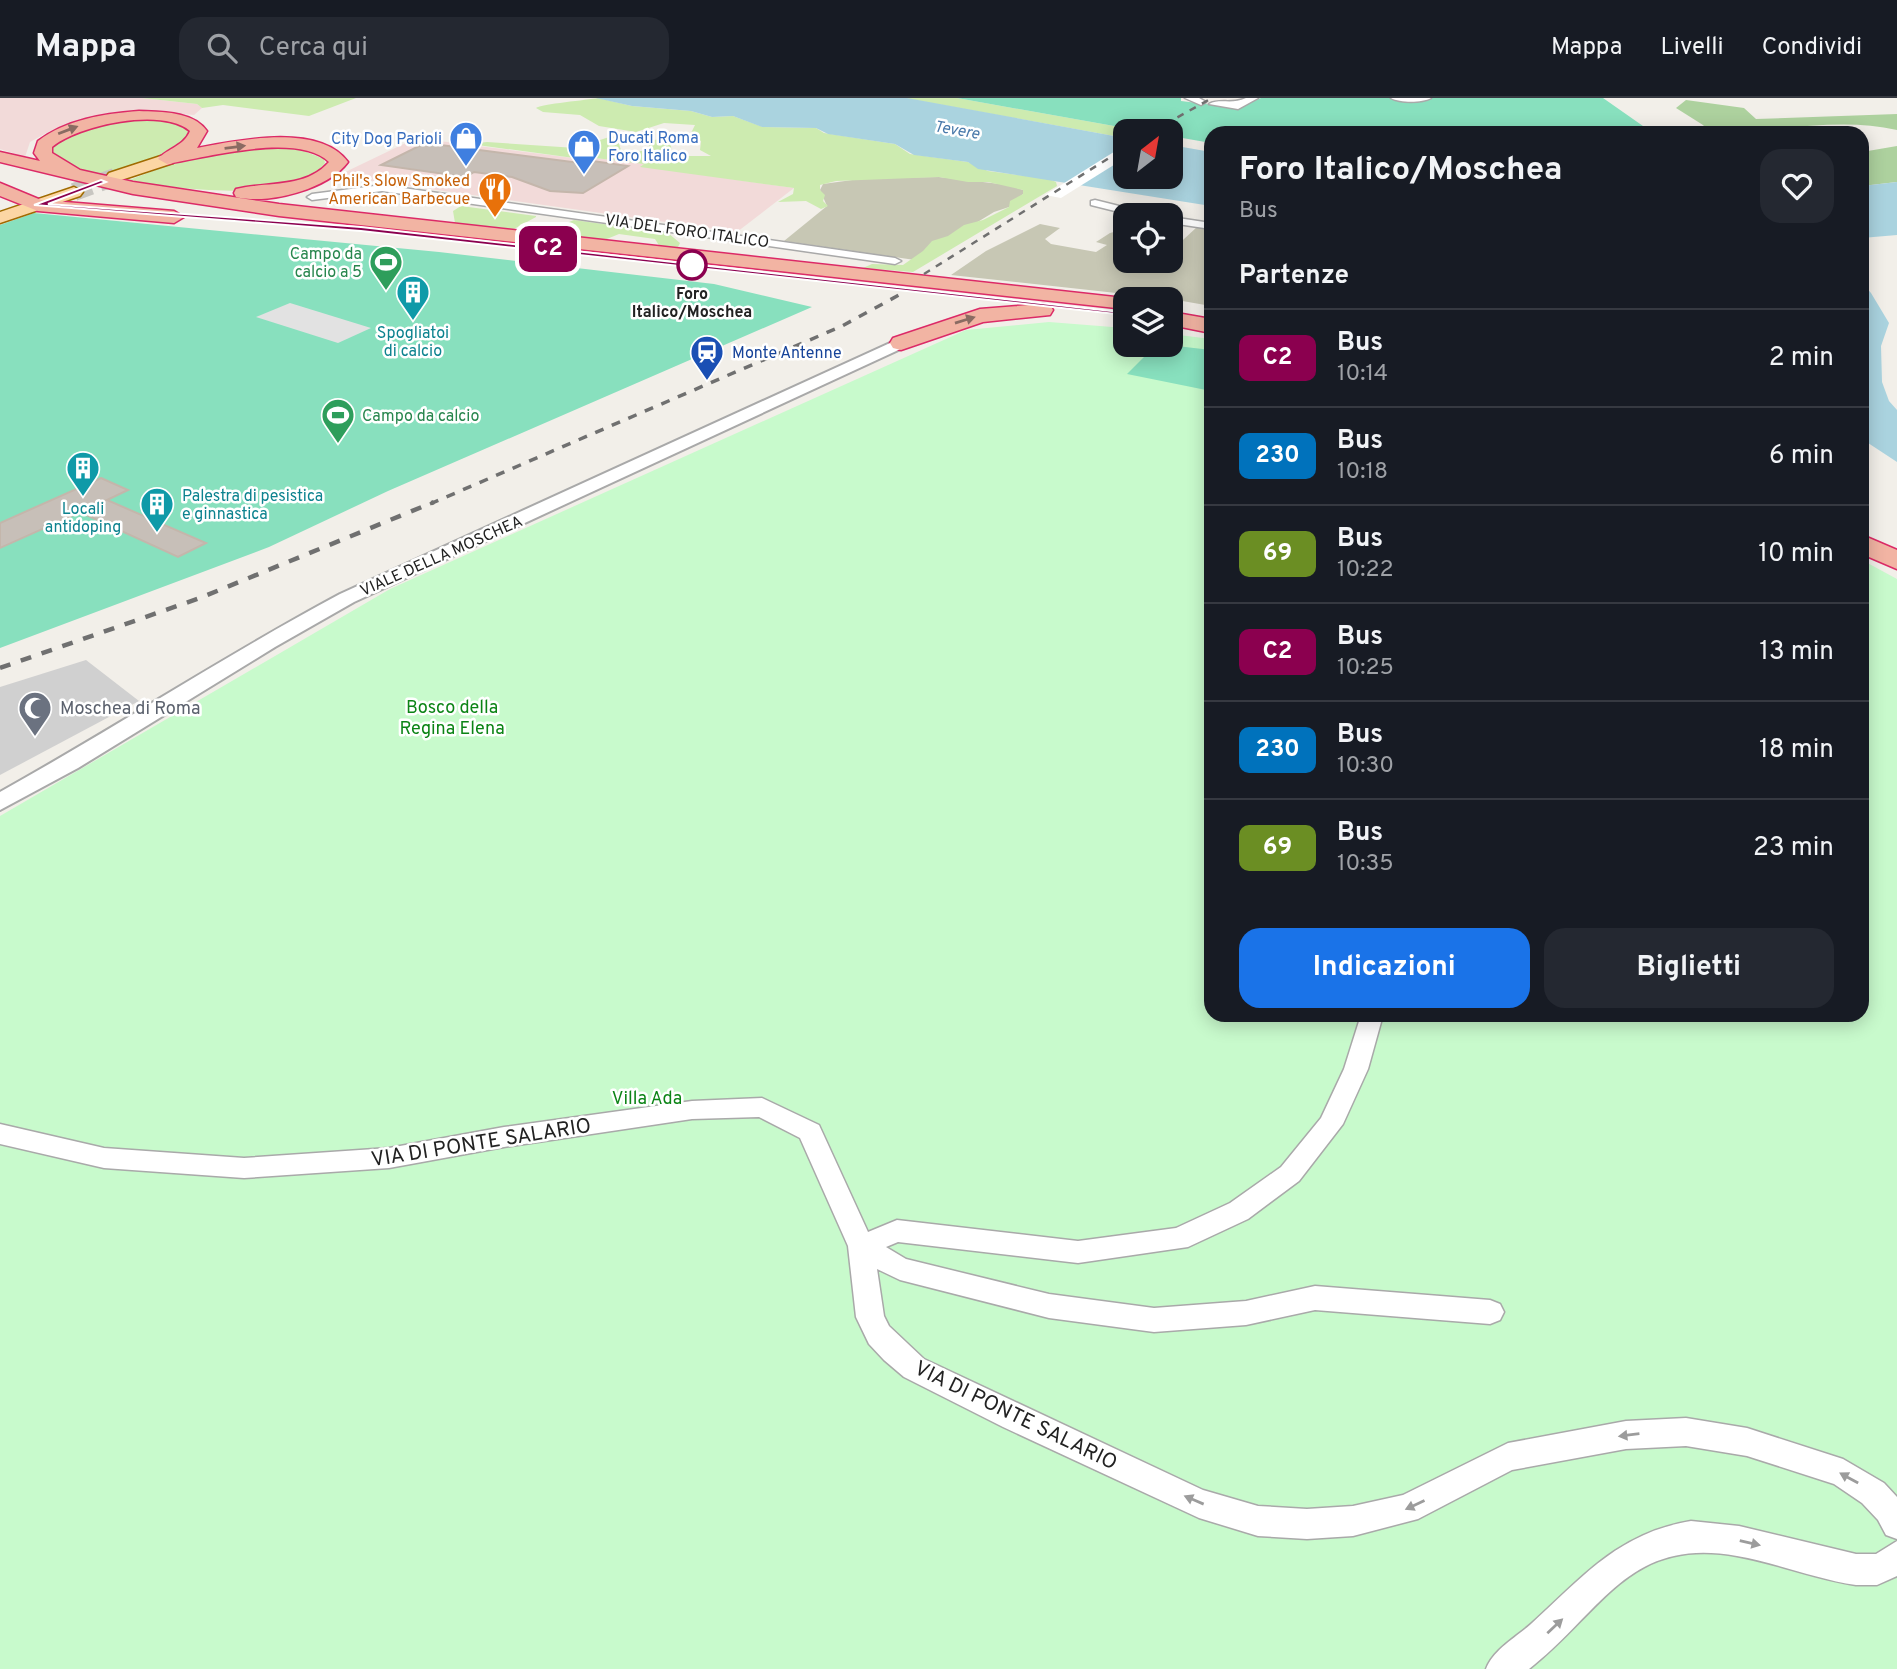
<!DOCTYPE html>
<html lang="it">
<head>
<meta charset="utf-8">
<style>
  body { margin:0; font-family:Overpass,sans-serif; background:#242831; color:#f1f3f6; height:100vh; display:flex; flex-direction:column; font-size:26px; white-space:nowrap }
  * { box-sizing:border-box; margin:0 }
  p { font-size:23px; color:#9ea1a6 }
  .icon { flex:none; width:38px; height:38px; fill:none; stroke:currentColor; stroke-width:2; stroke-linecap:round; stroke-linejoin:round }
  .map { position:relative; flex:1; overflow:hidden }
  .details { position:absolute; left:1204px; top:28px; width:665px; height:896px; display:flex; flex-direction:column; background:#171b24; border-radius:21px; box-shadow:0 4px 18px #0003 }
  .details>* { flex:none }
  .badge { padding:0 14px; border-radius:10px; font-size:24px; line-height:46px }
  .needle { width:46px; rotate:31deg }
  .fabs { position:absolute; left:1113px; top:21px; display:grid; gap:14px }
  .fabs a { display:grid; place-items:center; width:70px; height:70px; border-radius:14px; background:#171b24; box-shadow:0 4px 18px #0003; font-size:35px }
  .map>.badge { position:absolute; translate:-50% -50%; box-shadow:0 0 0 4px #fff }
  h2 { padding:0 35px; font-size:26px; line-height:63px }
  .round { display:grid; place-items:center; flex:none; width:74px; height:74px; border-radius:21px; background:#242831 }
  .headline { display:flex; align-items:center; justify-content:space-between; height:119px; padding:0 35px }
  h1 { font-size:33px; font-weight:700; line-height:52px }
  .button { display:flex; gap:14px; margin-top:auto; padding:14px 35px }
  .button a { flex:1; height:80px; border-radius:21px; background:#1a73e8; color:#fff; font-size:28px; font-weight:700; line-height:80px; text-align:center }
  .button a+a { background:#242831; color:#f1f3f6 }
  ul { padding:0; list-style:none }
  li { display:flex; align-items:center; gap:21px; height:98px; padding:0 35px; border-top:2px solid #363941 }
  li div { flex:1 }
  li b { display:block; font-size:26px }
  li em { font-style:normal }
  li .badge { min-width:77px; font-weight:700; text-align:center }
  header { display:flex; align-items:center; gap:42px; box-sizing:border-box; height:98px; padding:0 35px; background:#171b24; border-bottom:2px solid #363941 }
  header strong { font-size:33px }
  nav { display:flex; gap:38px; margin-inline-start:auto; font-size:24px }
  .search { width:490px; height:63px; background:#242831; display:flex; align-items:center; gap:18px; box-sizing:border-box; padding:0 24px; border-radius:21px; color:#9ea1a6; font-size:26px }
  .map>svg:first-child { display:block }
  .commercial { fill:#f2dad9 }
  .religious { fill:#d0d0d0 }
  .construction { fill:#c7c7b4 }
  .grass { fill:#cdebb0 }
  .forest { fill:#add19e }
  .park { fill:#c8facc }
  .pitch { fill:#88e0be }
  .parking { fill:#e2e2e2 }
  .water { fill:#aad3df }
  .pier { fill:#fff }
  .building { fill:#c7bfb8; stroke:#c4b6ab; stroke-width:2 }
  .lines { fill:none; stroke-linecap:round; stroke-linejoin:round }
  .primary-tunnel { stroke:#c8c6c1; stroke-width:18; stroke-dasharray:18 9; stroke-linecap:butt }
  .minor-casing { stroke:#a9a9a9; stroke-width:3 }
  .tertiary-casing { stroke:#a9a9a9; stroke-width:4 }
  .primary-casing { stroke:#a06b00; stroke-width:3 }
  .trunk-casing { stroke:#dc2a67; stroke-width:3 }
  .minor { fill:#fff; fill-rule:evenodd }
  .tertiary { fill:#fff; fill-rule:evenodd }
  .primary { fill:#fcd6a4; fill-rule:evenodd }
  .trunk { fill:#f2b4a3; fill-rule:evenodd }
  .rail-far2 { stroke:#707070; stroke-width:2.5; stroke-dasharray:7 7; stroke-linecap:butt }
  .rail-far1 { stroke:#707070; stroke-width:3.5; stroke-dasharray:9 9; stroke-linecap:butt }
  .rail { stroke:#707070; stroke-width:4.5; stroke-dasharray:11 11; stroke-linecap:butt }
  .oneway { fill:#8a6b62 }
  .oneway2 { fill:#9c9c9c }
  .line { fill:#8b004f; stroke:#fff; stroke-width:2 }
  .stop-dot { fill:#fff; stroke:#8b004f; stroke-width:3.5 }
  .labels { text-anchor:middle; stroke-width:5; stroke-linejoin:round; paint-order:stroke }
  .far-water-label { font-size:16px; font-style:italic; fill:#4a7aab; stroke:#fff }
  .far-shop-label { font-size:16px; fill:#366cbe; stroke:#fff; text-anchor:start }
  .far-food-label { font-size:16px; fill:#c56008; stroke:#fff; text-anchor:end }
  .far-street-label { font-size:16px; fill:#222; stroke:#fff }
  .far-leisure-label { font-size:16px; fill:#27864d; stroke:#fff; text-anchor:end }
  .far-stop-label { font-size:16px; font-weight:bold; fill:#222; stroke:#fff }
  .far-culture-label { font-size:16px; fill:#0d838f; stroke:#fff }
  .far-transit-label { font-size:16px; fill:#164399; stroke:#fff; text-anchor:start }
  .park-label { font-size:18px; fill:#0c8416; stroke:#fff }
  .worship-label { font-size:18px; fill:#5b616d; stroke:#fff; text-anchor:start }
  .near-street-label { font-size:21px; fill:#222; stroke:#fff }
</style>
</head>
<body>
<header>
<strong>Mappa</strong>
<div class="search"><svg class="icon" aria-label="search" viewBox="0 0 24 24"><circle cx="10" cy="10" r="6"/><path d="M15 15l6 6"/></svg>Cerca qui</div>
<nav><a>Mappa</a><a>Livelli</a><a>Condividi</a></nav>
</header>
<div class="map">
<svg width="1897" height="1571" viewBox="0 0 1897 1571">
  <rect width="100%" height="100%" fill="#f2efe9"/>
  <!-- commercial -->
  <path class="commercial" d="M0 0H142L197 6 202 10 194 17 158 14 90 21 50 33 30 44 25 59 0 51Z
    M416 40 573 60 579 58 646 66 641 68 794 90 737 134 337 78Z"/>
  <!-- religious -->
  <path class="religious" d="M86 562 139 603 0 677V589Z"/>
  <!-- construction -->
  <path class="construction" d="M939 79 1009 87 1023 92V96L1009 109 994 114 915 162 784 143 827 108 820 92 823 86 867 80Z
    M1040 126 1060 130 1045 141 1051 146 1096 154 1107 147 1096 144 1110 135 1125 131V163H1171V153L1197 129 1211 131V208L1171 201 951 177 986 153Z"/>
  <!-- grass -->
  <path class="grass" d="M142 0H356L309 18 223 7 202 10 197 6Z
    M598 0 632 8 691 13 712 19 733 18 763 29 816 30 824 35 895 46 910 56 968 64 988 73 1049 81 1056 84 1057 88 913 174 863 170 872 166 903 167 923 153 932 143 948 138 964 127 983 122 1009 109 1010 103 1023 96V92L988 84H968L939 79 836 83 820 87V92L825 97 823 103 828 108 821 111 806 103 778 104 793 96 794 90 640 69 644 66 579 58 574 60 470 46 487 44 576 50 612 38 617 40 621 52 634 54 648 52 650 44C658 39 665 42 671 48L672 58H711L700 52 701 43 690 37 695 27 664 25 636 34 599 28 580 17 543 14 536 10C541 6 588 2 598 0Z
    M904 0H957L1142 33H1125V40Z
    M144 21 170 22 194 34 179 51 103 78 84 75 61 66 48 50C69 26 113 24 144 21Z
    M263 50 299 51 324 61 325 65C295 107 173 91 129 82L185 61Z
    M461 108 536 118V119L514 131 455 125 453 113Z
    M574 122 668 135 680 145 677 151 660 149 655 141 619 136 602 143 539 136Z"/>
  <!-- forest -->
  <path class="forest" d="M1686 2 1744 10 1756 21 1897 16V32C1837 18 1772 35 1710 35L1703 27 1676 10Z
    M1897 48V84L1862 88V54Z"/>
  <!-- park -->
  <path class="park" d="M1049 224 1125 230V247H1171V236L1211 241V917H1862V462L1897 481V1571H0V718L390 491 966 232Z"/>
  <!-- pitch -->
  <path class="pitch" d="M957 0H1181V3L1239 10 1261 0H1603L1653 35H1211V45L1171 38V33H1142Z
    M34 115 439 154 714 186 812 209 388 393 269 449 0 550V127Z
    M1168 247 1211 252V293L1127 276 1152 251Z"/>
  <!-- parking -->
  <path class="parking" d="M290 205 371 230 338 245 256 219Z"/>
  <!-- water -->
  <path class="water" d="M596 0H907L1125 40V79H1171V47L1211 54V108L978 71 968 64 914 57 895 46 828 36 816 30 762 29 733 18 712 19 691 13 632 8Z
    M1897 84V137L1862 140V88Z
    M1862 185 1871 195 1889 225 1881 248 1882 284 1889 303 1897 312V364L1862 341Z"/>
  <!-- pier -->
  <path class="pier" d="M1125 47V60L1061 100 1045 97Z"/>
  <!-- building -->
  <path class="building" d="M425 45 580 65 586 62 628 68 583 95 550 93 512 79 474 74 466 79 381 67Z
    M101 380 128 392 107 402 206 445 178 459 80 414 0 450V425Z"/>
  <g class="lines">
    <!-- primary-tunnel -->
    <path class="primary-tunnel" d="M74 94 115 79"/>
    <defs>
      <path id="minor" d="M1185 0H1199L1206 4 1201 7Z
        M1246 0H1258L1238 11 1209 6C1220 0 1232 7 1246 0Z
        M1391 0H1431C1422 5 1400 5 1391 0Z
        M382 87 895 160 901 163 895 166 382 93 312 102 307 99 312 96Z
        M1095 102 1147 115 1148 117H1131L1091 107V103Z
        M1171 119 1211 125V131L1171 125Z
        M1361 917H1383L1368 971 1343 1026 1299 1083 1248 1121 1188 1149 1078 1165 898 1144 886 1149 906 1161 1049 1196 1154 1210 1246 1203 1315 1188 1490 1202 1500 1206 1504 1214 1500 1222 1490 1226 1315 1212 1246 1227 1154 1234 1049 1220 900 1182 877 1171 884 1218 889 1228 924 1261 1203 1392 1258 1408 1307 1411 1353 1408 1403 1397 1508 1345 1626 1323 1686 1320 1747 1330 1843 1361 1884 1385 1897 1399V1441L1886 1437 1878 1422 1862 1405 1834 1386 1747 1358 1686 1348 1626 1351 1512 1372 1418 1421 1353 1438 1307 1441 1258 1438 1199 1420 1003 1329 904 1279 884 1262 869 1246 856 1219 848 1148 800 1040 759 1019 692 1021 504 1049 389 1070 244 1080 104 1070 0 1046V1026L104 1050 244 1060 389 1050 504 1029 692 1003 762 1000 819 1027 868 1134 897 1122 1078 1143 1176 1130 1230 1105 1281 1069 1321 1020 1344 971Z
        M1691 1423 1739 1428 1856 1456H1876L1897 1443V1478L1877 1487H1856C1815 1481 1777 1465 1737 1458 1628 1438 1602 1514 1529 1571H1486C1493 1552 1515 1540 1531 1526 1583 1479 1618 1435 1691 1423Z"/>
      <path id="tertiary" d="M901 240 909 245 907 248 354 504 275 549 78 670 0 712V694C115 630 224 558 340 496Z"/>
      <path id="primary" d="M167 56 175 61 173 65 115 84 106 79 109 75Z
        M74 89 83 94 80 98 0 125V114Z"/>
      <path id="trunk" d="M139 13C162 14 193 13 207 33L197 50C239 42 319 25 348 64 328 91 269 107 236 99L234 95 236 91C268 83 305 91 329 64 298 34 207 59 167 66L158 61C168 50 184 48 190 33 162 9 79 27 52 49V55L80 72 133 84 279 106 1133 201H1125V211L279 118 133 96 0 64V54L40 63 34 55 38 43C67 21 103 16 139 13Z
        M0 85 41 102 174 113 184 119 174 125 38 113 0 98Z
        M1042 206 1050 207 1053 212 1050 217 983 224 901 252 893 250 890 245 893 240 980 211Z
        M1171 214 1211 221V235L1171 227Z
        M1862 437 1897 452V471L1862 456Z"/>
    </defs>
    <!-- minor casing -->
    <use href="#minor" class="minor-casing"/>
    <!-- tertiary casing -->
    <use href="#tertiary" class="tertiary-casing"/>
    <!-- primary casing -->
    <use href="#primary" class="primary-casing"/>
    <!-- trunk casing -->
    <use href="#trunk" class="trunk-casing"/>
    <!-- minor -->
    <use href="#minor" class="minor"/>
    <!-- tertiary -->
    <use href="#tertiary" class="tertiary"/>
    <!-- primary -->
    <use href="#primary" class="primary"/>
    <!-- trunk -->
    <use href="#trunk" class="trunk"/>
    <!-- rail-far2 -->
    <path class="rail-far2" d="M1153 33 1212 0
      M924 176 1125 50"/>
    <!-- rail-far1 -->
    <path class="rail-far1" d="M430 406 842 228 899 197"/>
    <!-- rail -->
    <path class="rail" d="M0 570 200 500 434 404"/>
  </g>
  <!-- one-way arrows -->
  <defs><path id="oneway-solid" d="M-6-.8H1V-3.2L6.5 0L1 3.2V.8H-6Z" transform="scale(1.75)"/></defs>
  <g class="oneway">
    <use href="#oneway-solid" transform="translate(68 32) rotate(-21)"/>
    <use href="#oneway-solid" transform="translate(235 49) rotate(-7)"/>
    <use href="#oneway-solid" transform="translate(965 222) rotate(-17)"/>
  </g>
  <g class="oneway2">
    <use href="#oneway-solid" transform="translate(1629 1337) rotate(173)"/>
    <use href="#oneway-solid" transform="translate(1849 1380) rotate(-151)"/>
    <use href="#oneway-solid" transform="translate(1194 1402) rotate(-157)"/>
    <use href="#oneway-solid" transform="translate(1415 1407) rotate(155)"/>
    <use href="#oneway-solid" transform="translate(1750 1445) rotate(13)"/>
    <use href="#oneway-solid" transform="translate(1555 1528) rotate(-43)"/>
  </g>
  <!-- line -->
  <path class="line" d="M101 82 106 84 48 106 361 129 1129 215 1125 217 361 133 34 107Z"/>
  <!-- icons -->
  <defs>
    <symbol id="shop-pin" viewBox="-11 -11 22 30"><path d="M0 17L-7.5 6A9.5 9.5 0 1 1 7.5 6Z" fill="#3f7fe0" stroke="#fff"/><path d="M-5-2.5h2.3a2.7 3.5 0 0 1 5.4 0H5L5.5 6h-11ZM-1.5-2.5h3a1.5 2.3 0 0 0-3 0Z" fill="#fff"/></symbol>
    <symbol id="restaurant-pin" viewBox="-11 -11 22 30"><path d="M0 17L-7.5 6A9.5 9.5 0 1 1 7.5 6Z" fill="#e8710a" stroke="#fff"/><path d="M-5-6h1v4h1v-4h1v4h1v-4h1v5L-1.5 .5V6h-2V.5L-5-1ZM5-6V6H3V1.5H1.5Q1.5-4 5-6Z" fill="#fff"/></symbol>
    <symbol id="stadium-pin" viewBox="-11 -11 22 30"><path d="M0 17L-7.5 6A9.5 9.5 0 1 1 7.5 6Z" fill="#2e9e5b" stroke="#fff"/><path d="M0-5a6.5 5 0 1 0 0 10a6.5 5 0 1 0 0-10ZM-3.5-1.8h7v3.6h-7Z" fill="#fff"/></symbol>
    <symbol id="building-pin" viewBox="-11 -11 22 30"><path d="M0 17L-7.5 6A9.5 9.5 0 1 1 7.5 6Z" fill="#0f9aa8" stroke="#fff"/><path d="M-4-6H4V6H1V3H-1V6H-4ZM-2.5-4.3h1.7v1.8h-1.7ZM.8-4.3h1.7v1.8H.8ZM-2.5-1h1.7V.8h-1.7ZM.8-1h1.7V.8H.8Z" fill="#fff"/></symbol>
    <symbol id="station-pin" viewBox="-11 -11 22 30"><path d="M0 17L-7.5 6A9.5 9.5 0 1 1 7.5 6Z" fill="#1a4fb4" stroke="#fff"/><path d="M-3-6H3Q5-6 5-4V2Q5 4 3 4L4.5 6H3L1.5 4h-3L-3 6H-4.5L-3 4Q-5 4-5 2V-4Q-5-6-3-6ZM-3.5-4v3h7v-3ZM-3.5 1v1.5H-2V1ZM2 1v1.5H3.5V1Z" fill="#fff"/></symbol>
    <symbol id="mosque-pin" viewBox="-11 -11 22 30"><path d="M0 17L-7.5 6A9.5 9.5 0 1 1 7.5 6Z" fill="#6b7280" stroke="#fff"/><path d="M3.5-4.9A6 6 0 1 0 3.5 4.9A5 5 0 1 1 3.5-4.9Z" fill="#fff"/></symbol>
  </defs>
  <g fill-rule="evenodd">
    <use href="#shop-pin" x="447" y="21" width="38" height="52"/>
    <use href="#shop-pin" x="565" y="29" width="38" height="52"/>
    <use href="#restaurant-pin" x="476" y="72" width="38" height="52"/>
    <use href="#stadium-pin" x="367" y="145" width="38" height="52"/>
    <use href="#building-pin" x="394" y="175" width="38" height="52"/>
    <use href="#station-pin" x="688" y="235" width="38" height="52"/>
    <use href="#stadium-pin" x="319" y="298" width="38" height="52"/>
    <use href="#building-pin" x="64" y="351" width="38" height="52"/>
    <use href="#building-pin" x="138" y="387" width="38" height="52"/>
    <use href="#mosque-pin" x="16" y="591" width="38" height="52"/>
  </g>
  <!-- markers -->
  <circle class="stop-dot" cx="692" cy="167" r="14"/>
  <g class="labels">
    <!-- far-water labels -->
    <g class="far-water-label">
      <text transform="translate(957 31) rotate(10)" y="6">Tevere</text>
    </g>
    <!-- far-shop labels -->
    <g class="far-shop-label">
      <text x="608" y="45">Ducati Roma<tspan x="608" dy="18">Foro Italico</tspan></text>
      <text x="442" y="46" text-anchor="end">City Dog Parioli</text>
    </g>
    <!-- far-food labels -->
    <g class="far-food-label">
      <text x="470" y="88">Phil's Slow Smoked<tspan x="470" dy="18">American Barbecue</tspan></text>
    </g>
    <!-- far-street labels -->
    <g class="far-street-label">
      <text transform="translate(687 132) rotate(8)" y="6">VIA DEL FORO ITALICO</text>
      <text transform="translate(441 457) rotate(-24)" y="6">VIALE DELLA MOSCHEA</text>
    </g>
    <!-- far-leisure labels -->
    <g class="far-leisure-label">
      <text x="362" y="161">Campo da<tspan x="362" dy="18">calcio a 5</tspan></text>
      <text x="362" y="323" text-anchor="start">Campo da calcio</text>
    </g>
    <!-- far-stop labels -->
    <g class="far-stop-label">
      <text x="692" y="201">Foro<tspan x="692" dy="18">Italico/Moschea</tspan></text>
    </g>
    <!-- far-culture labels -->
    <g class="far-culture-label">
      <text x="413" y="240">Spogliatoi<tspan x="413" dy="18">di calcio</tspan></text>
      <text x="182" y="403" text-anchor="start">Palestra di pesistica<tspan x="182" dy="18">e ginnastica</tspan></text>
      <text x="83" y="416">Locali<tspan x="83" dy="18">antidoping</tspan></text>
    </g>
    <!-- far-transit labels -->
    <g class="far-transit-label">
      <text x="732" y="260">Monte Antenne</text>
    </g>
    <!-- park labels -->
    <g class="park-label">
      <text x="452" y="615">Bosco della<tspan x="452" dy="21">Regina Elena</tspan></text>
      <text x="647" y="1006">Villa Ada</text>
    </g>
    <!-- worship labels -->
    <g class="worship-label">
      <text x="60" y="616">Moschea di Roma</text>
    </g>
    <!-- near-street labels -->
    <g class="near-street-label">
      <text transform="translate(481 1044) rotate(-9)" y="7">VIA DI PONTE SALARIO</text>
      <text transform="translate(1016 1317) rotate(26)" y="7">VIA DI PONTE SALARIO</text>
    </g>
  </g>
</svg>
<div class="fabs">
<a><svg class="needle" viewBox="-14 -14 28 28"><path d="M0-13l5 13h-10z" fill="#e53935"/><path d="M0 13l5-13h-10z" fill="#9ea1a6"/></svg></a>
<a><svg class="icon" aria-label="locate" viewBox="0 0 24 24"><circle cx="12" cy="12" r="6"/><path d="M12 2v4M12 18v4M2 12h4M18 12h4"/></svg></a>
<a><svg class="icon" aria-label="layers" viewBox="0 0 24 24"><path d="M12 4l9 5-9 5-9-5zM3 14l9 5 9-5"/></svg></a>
</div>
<b class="badge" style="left:548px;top:151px;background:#8b004f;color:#fff">C2</b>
<section class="details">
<div class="headline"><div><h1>Foro Italico/Moschea</h1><p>Bus</p></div><a class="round"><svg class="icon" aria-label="heart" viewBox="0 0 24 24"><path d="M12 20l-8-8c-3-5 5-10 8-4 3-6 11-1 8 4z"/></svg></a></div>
<h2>Partenze</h2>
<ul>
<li><span class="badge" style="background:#8b004f;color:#fff">C2</span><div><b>Bus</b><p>10:14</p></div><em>2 min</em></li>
<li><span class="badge" style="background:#0072bc;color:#fff">230</span><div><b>Bus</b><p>10:18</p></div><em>6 min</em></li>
<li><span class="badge" style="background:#6b8e23;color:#fff">69</span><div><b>Bus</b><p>10:22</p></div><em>10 min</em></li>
<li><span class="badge" style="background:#8b004f;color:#fff">C2</span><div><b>Bus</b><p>10:25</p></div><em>13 min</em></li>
<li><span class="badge" style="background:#0072bc;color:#fff">230</span><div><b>Bus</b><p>10:30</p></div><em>18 min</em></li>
<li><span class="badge" style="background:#6b8e23;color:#fff">69</span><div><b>Bus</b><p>10:35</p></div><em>23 min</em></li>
</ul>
<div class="button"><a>Indicazioni</a><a>Biglietti</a></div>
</section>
</div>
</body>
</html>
